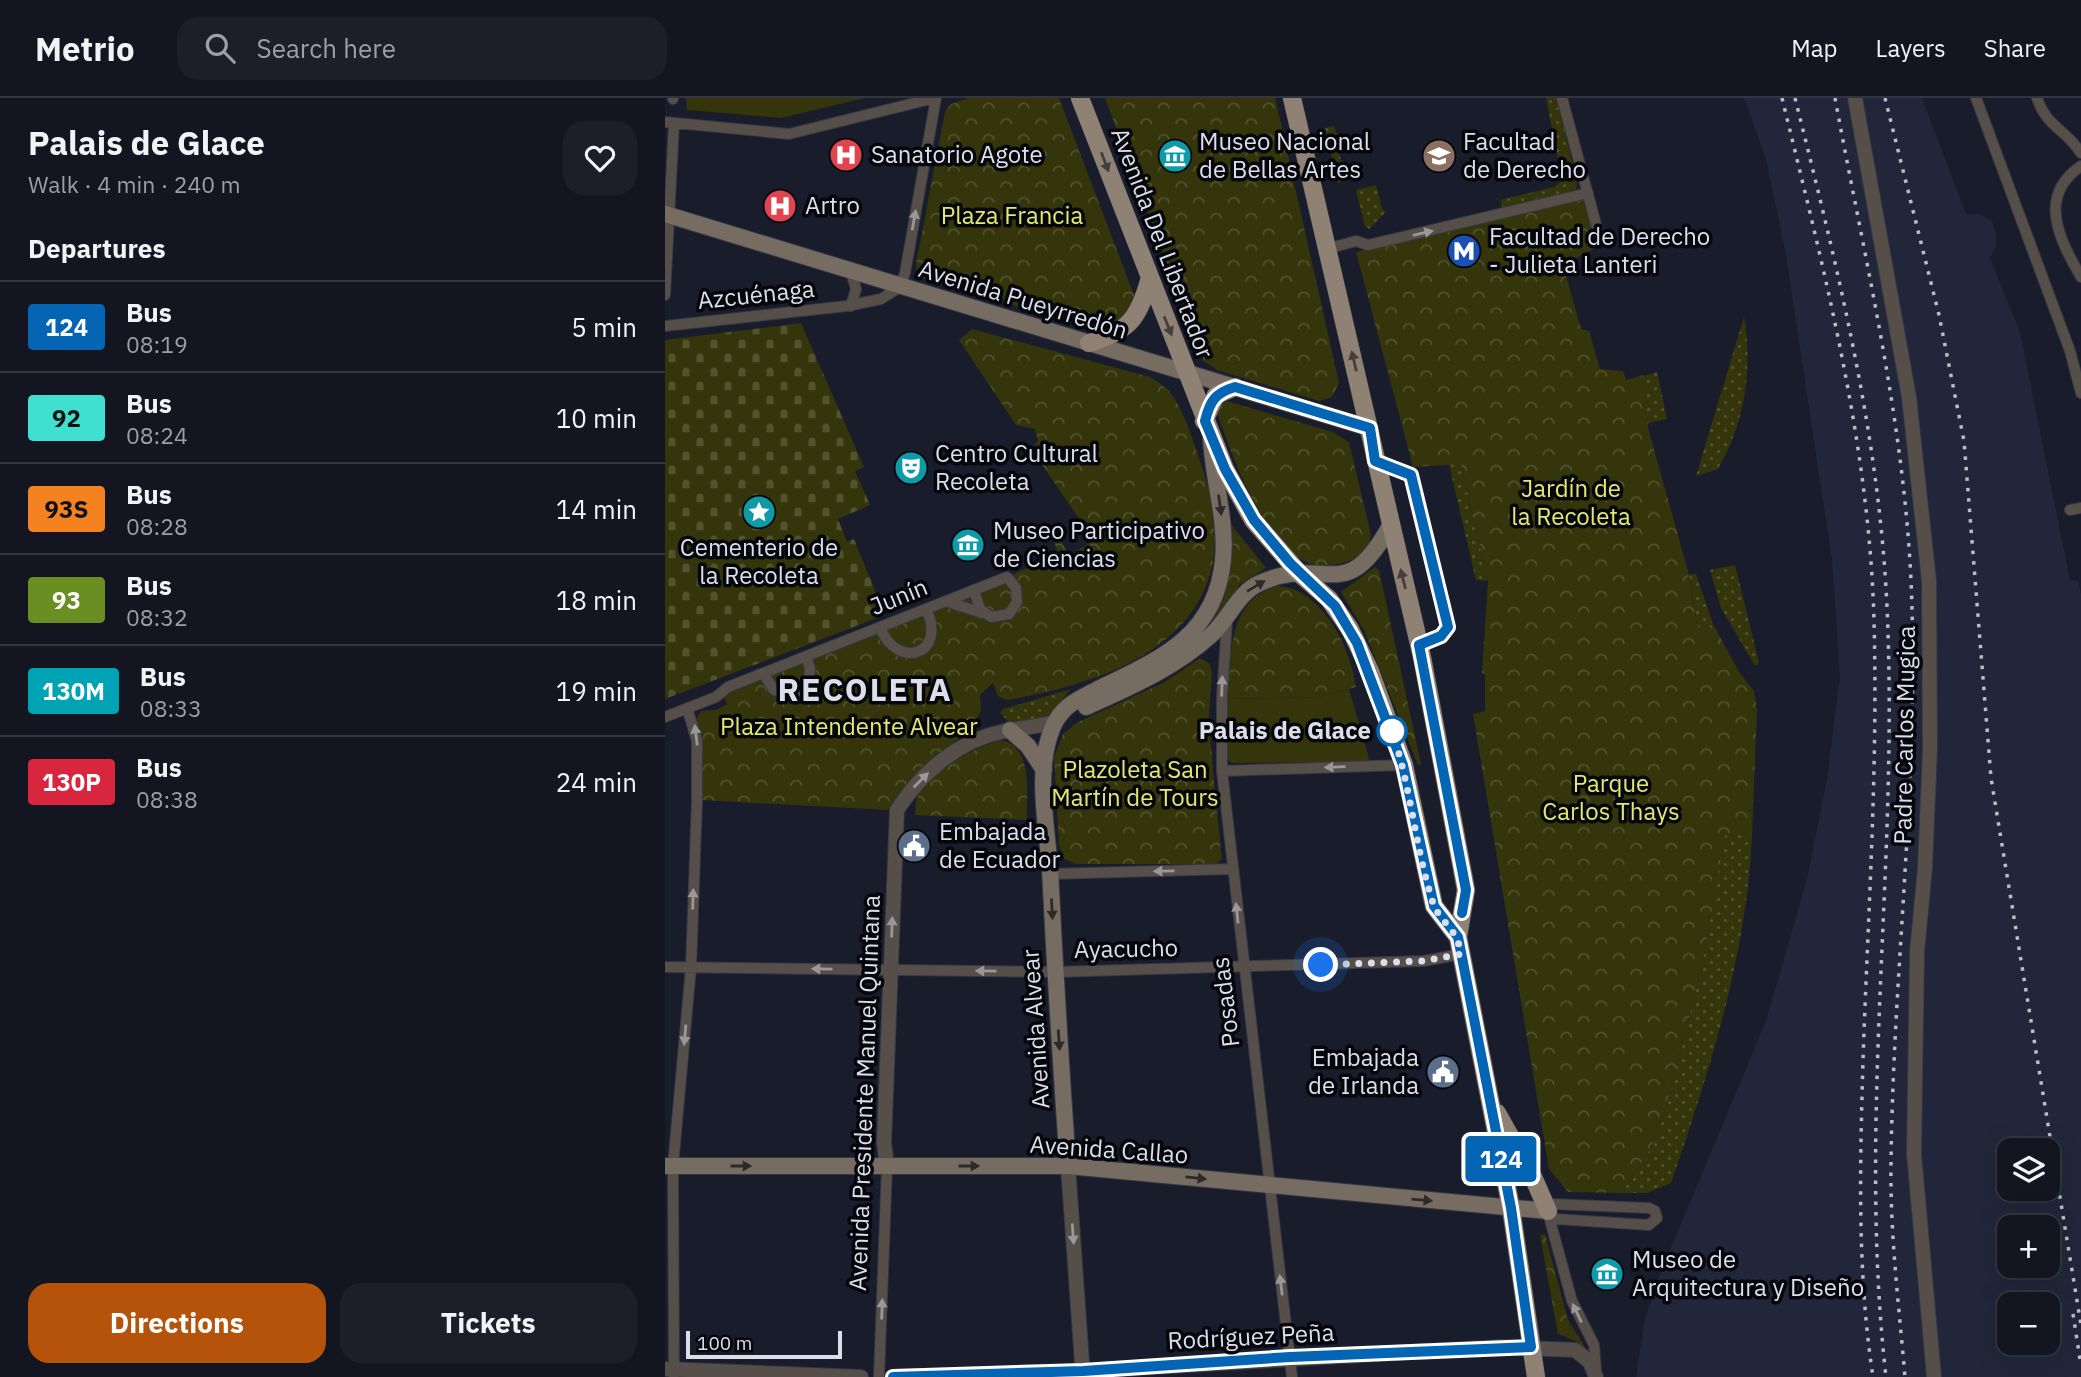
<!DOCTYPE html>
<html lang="en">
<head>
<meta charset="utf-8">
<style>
  body { margin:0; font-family:"IBM Plex Sans",sans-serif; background:#1c1e29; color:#f1f3f6; height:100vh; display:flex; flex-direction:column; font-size:26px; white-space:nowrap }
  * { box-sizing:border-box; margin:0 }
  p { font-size:23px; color:#9d9fa5 }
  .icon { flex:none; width:38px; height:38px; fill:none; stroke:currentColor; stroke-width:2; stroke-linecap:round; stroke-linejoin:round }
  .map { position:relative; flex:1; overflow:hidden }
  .sheet { display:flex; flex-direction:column; background:#131520; width:665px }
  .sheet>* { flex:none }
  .badge { padding:0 14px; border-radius:5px; font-size:24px; line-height:46px }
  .controls { position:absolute; left:1332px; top:1040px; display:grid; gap:14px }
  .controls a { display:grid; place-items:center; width:63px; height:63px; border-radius:14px; background:#131520; box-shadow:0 7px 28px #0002,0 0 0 2px #32343e; font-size:35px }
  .scale { position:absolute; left:21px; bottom:18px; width:156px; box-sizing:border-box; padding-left:7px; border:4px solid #dcdfe9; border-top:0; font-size:19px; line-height:24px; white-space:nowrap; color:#dcdfe9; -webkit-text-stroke:5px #06070d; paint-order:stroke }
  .you { position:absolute; width:35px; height:35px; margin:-18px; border:5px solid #fff; border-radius:50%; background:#1a73e8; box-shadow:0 0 0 10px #1a73e833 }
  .map>.badge { position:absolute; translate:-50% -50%; box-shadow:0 0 0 4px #fff }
  h2 { padding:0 28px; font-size:26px; line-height:63px }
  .round { display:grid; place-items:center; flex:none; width:74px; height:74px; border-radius:21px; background:#1c1e29 }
  .head { display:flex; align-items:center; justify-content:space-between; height:119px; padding:0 28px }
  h1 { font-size:33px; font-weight:800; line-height:52px }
  .cta { display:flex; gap:14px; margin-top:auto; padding:14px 28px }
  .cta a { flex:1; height:80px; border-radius:21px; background:#b45309; color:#fff; font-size:28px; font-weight:800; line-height:80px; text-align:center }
  .cta a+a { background:#1c1e29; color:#f1f3f6 }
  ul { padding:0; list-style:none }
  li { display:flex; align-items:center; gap:21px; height:91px; padding:0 28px; border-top:2px solid #32343e }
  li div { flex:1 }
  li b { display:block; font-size:26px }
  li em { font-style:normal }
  li .badge { min-width:77px; font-weight:700; text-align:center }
  header { display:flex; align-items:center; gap:42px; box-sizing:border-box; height:98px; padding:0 35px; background:#131520; border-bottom:2px solid #32343e }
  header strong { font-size:33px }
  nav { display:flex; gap:38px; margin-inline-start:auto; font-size:24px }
  .search { width:490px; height:63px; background:#1c1e29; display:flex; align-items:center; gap:18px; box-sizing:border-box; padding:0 24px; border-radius:21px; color:#9d9fa5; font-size:26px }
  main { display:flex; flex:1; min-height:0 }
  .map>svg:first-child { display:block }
  .built { fill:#21263a; fill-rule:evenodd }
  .grass { fill:url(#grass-dots) }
  .cemetery { fill:url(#cemetery-stones) }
  .park { fill:url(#park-crowns) }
  .garden { fill:#34350a }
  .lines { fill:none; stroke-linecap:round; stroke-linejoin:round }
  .minor-casing { stroke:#343746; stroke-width:12 }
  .tertiary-casing { stroke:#343746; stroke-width:16 }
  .secondary-casing { stroke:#343746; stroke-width:18 }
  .primary-casing { stroke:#343746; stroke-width:19 }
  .minor { stroke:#564f49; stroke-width:10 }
  .tertiary { stroke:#564f49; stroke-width:14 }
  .secondary { stroke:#766c62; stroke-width:16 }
  .primary { stroke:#8f8275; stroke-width:18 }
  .rail { stroke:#bbbec8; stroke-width:3.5; stroke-dasharray:3.5 7; stroke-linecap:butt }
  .oneway { fill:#443e3c }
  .oneway2 { fill:#999799 }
  .oneway3 { fill:#2d2a2b }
  .line-casing { stroke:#fff; stroke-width:16 }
  .line { stroke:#0465b4; stroke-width:10 }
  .walk { stroke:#dcdfe9; stroke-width:7; stroke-dasharray:0 12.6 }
  .stop-dot { fill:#fff; stroke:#0465b4; stroke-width:3.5 }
  .labels { text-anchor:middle; stroke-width:7; stroke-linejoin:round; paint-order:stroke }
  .poi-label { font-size:24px; fill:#dcdfe9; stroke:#06070d; text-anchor:start }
  .park-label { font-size:24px; fill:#e2e871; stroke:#06070d }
  .street-label { font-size:24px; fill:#dcdfe9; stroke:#06070d }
  .stop-label { font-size:24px; font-weight:bold; fill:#dcdfe9; stroke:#06070d; text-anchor:end }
  .district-label { font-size:32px; font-weight:bold; letter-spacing:2px; fill:#dcdfe9; stroke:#06070d }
</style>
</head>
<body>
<header>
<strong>Metrio</strong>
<div class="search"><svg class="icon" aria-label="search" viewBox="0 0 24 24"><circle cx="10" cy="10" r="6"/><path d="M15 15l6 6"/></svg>Search here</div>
<nav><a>Map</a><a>Layers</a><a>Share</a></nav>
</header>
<main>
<section class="sheet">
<div class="head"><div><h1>Palais de Glace</h1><p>Walk · 4 min · 240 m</p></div><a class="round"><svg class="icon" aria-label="heart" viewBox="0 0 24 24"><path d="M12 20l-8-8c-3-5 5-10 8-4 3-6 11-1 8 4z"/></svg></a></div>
<h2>Departures</h2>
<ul>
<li><span class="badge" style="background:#0465b4;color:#fff">124</span><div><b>Bus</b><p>08:19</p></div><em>5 min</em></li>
<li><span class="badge" style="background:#40e0d0;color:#111">92</span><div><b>Bus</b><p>08:24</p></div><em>10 min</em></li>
<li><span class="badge" style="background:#f58220;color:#111">93S</span><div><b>Bus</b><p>08:28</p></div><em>14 min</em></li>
<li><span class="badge" style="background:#6b8e23;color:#fff">93</span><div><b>Bus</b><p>08:32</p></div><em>18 min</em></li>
<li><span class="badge" style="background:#00a3b4;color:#fff">130M</span><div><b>Bus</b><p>08:33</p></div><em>19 min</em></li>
<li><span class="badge" style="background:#d7263d;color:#fff">130P</span><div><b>Bus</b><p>08:38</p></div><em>24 min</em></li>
</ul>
<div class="cta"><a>Directions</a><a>Tickets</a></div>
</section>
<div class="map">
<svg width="1416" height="1279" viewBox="0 0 1416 1279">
  <defs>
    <pattern id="grass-dots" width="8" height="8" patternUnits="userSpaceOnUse" patternTransform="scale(1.75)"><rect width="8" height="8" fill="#34350a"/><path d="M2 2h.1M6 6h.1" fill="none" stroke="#51522e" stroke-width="1.8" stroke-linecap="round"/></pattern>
    <pattern id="cemetery-stones" width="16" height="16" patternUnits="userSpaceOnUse" patternTransform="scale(1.75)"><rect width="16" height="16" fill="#34350a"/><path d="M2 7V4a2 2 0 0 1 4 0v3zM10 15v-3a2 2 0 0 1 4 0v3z" fill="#51522e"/></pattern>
    <pattern id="park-crowns" width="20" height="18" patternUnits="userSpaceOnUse" patternTransform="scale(1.75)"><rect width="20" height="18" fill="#34350a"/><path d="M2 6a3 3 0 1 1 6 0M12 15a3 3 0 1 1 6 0" fill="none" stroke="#51522e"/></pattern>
  </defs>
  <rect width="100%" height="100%" fill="#191c2b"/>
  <!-- built -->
  <path class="built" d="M1079 0H1257L1301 116H1314L1327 123 1331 136V148L1325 160 1355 234 1405 482 1413 483 1416 496V1279H971L980 1221 997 1171 1101 923 1142 781 1162 681 1175 579 1167 462 1121 157 1101 61ZM1344 1052H1382V1090H1344ZM1344 1129H1382V1167H1344ZM1344 1206H1382V1244H1344Z"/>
  <!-- grass -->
  <path class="grass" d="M881 0H892L912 85 911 93 838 112 835 102 889 89 897 82Z
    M669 28 671 35H674L678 51 674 52 676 63 679 62 683 83 673 85 660 30Z
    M711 87 717 111 721 114 704 131 700 128 691 92Z
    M1079 219C1088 270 1080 325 1053 371L1031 378Z
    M992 274 1002 321 983 325V330L957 284Z
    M789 336 823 483 811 482 783 362Z
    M1070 467 1094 565 1090 568 1056 510 1045 472Z
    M1024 476H1031L1048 526 1033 532Z
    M406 591 383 619 346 626 335 615 338 611Z
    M1060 736 1087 737C1082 856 1045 972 1006 1085L982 1095H956L986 1050 1001 1009 1037 869Z"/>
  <!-- cemetery -->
  <path class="cemetery" d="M136 225 199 369 190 373 205 407 173 421 182 444 189 441 220 517 0 601V242Z"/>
  <!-- park -->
  <path class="park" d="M303 0H394L469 197 464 217 434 232 261 182 252 176 251 166 280 14 286 6Z
    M440 0H610L674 285 667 299 654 303 552 272 539 263Z
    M920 97 933 142 930 150 898 167 916 231 924 233 935 271 958 273 961 282 978 277 983 330 1023 473 1033 532 1048 526 1074 574 1089 593 1092 612 1087 737H1060L1037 869 1001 1009 986 1050 956 1095 903 1094 884 1071 808 616 820 613V576L817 575 823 483 796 366 748 369 691 154Z
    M307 231 485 279C491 283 498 287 503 292 519 310 529 346 537 369 590 523 472 580 342 602L333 598 328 585 315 597 316 613 306 630 244 683 223 712 35 702 37 646 31 622 36 613 51 612 62 606 57 594 63 589 386 461 392 451 388 442 393 439 405 457 426 444 425 437 366 350 373 343 370 331 351 327 294 242Z
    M558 302 668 334 684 344 706 437C704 452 692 462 677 465 668 467 660 469 651 467 600 458 565 351 550 309Z
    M565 425 601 470 575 486 545 530 534 537C562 503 566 467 565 425Z
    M710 469 714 472 756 666 753 667 699 532 676 494Z
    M613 488C657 491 686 550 691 589L654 599 562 601C566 559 562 501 613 488Z
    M535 560 544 565 547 574 544 618 548 674 557 762 550 766H412L399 761 394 747 389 660 398 636 413 624 500 584Z
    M336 642C369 649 361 695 362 722L250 717C251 712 250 705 252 700 260 675 312 648 336 642Z
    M880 1136 903 1222 925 1257 911 1243 893 1236 875 1137Z"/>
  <!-- garden -->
  <path class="garden" d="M21 0H200L116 20 22 12Z
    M684 591 705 664 566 665 562 661V601L654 599Z"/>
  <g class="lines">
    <defs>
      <path id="minor" d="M8 0V1
        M897 0 935 141
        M1311 0 1405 253 1416 295
        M1372 0C1383 31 1400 30 1416 55
        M0 24 124 36 270 0
        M1416 68C1372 98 1394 141 1416 179
        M662 151 691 143 703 147 923 95
        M186 174 191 191 186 208
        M0 197 9 25
        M0 228 182 208 216 201 235 189 240 175 271 0
        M1405 412 1416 410
        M283 504 317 515
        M562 523 557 599V673L627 1279
        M215 529C232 573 283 557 261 511
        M98 575 109 592 127 597 143 585 145 571 141 558
        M0 619 51 599 63 589 342 479 351 490 352 504 344 516 326 519 315 511 309 492
        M557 673 739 667
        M385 776 567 771
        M0 869 390 874 759 863 796 856
        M887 1106 984 1110 990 1113 992 1120 984 1127 890 1121 883 1113Z
        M883 1115 907 1203 929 1247 931 1273
        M9 1279 8 1068 26 869 32 702V643L22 610
        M214 1279 222 1068"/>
      <path id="tertiary" d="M1190 0 1244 299 1264 483 1265 650 1260 770 1252 854 1249 1056 1269 1279
        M222 1068 219 1045 232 712C255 676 293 643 336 634 354 630 372 629 390 624
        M403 1068 418 1279
        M0 1271 196 1279
        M228 1279 418 1273 836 1249 910 1252 925 1264 931 1279"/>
      <path id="secondary" d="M0 116 704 330
        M421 609C465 589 508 571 545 538 563 523 573 494 595 485 661 455 679 511 725 428
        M345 632 363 648 379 672
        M0 1068H403L883 1113
        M403 1068C396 970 390 871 385 772 382 728 370 673 387 631 396 608 412 602 433 591 493 562 551 539 558 462 562 422 548 382 546 341"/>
      <path id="primary" d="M415 0 560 371 588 422 635 476 664 501 685 531 705 573 739 667 769 808 793 839 846 1110 871 1279
        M627 0 757 559 801 792 793 839
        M424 245C463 233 473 222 484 183
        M539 323 551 297 570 289
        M832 1015 869 1081 883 1113"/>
    </defs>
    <!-- minor casing -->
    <use href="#minor" class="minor-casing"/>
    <!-- tertiary casing -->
    <use href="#tertiary" class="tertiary-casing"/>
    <!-- secondary casing -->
    <use href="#secondary" class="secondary-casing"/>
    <!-- primary casing -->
    <use href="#primary" class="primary-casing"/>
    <!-- minor -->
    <use href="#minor" class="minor"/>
    <!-- tertiary -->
    <use href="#tertiary" class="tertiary"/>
    <!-- secondary -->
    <use href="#secondary" class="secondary"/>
    <!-- primary -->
    <use href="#primary" class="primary"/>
    <!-- rail -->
    <path class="rail" d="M1117 0C1159 172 1204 344 1209 522 1213 668 1203 816 1198 962 1195 1068 1192 1174 1208 1279
      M1130 0C1172 168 1214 335 1222 509 1234 766 1192 1022 1221 1279
      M1170 0C1201 169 1243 339 1247 511 1252 696 1228 881 1226 1066 1225 1137 1234 1208 1240 1279
      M1220 0 1274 217 1299 343 1326 680 1416 1227
      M1408 1216 1416 1268"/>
  </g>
  <!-- one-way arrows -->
  <defs><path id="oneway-solid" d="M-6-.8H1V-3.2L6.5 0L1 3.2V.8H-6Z" transform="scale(1.75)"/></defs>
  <g class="oneway">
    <use href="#oneway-solid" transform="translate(440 64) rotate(69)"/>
    <use href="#oneway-solid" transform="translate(503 228) rotate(68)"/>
    <use href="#oneway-solid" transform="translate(689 263) rotate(-103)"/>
    <use href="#oneway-solid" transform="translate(738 481) rotate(-104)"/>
  </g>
  <g class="oneway2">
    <use href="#oneway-solid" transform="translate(249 122) rotate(-80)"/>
    <use href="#oneway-solid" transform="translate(758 135) rotate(-13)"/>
    <use href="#oneway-solid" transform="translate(557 588) rotate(-88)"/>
    <use href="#oneway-solid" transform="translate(31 637) rotate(-97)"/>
    <use href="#oneway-solid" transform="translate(670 669) rotate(178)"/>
    <use href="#oneway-solid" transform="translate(256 682) rotate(-45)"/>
    <use href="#oneway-solid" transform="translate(499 773) rotate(179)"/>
    <use href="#oneway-solid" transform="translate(28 801) rotate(-88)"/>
    <use href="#oneway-solid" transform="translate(572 815) rotate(-96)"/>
    <use href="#oneway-solid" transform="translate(227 829) rotate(-88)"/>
    <use href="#oneway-solid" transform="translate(157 871) rotate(-179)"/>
    <use href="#oneway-solid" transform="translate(321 873) rotate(-179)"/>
    <use href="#oneway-solid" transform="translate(20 937) rotate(95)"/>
    <use href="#oneway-solid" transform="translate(408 1136) rotate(86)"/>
    <use href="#oneway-solid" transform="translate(616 1187) rotate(-97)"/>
    <use href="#oneway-solid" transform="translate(217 1211) rotate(-88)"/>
    <use href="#oneway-solid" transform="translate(912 1215) rotate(-116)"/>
  </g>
  <g class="oneway3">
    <use href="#oneway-solid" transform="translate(555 407) rotate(82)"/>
    <use href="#oneway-solid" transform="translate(591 488) rotate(-31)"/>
    <use href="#oneway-solid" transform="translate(387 811) rotate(87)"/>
    <use href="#oneway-solid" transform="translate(394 942) rotate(86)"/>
    <use href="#oneway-solid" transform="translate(76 1068)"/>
    <use href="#oneway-solid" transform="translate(304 1068)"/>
    <use href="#oneway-solid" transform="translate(531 1080) rotate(6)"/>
    <use href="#oneway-solid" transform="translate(757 1102) rotate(5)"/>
  </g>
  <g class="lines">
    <defs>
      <path id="line" d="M228 1279 418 1273 625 1259 866 1249 846 1110 793 839 769 808 738 667 692 545 670 508 625 465 589 422 560 371 540 323C545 303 550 295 570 289L705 330 710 363 746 377 783 529 776 538 754 547 801 792 797 815"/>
    </defs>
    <!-- line casing -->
    <use href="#line" class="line-casing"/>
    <!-- line -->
    <use href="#line" class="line"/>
    <!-- walk -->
    <path class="walk" d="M656 867 759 863 796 856C792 829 775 825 768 805 750 749 746 689 727 633"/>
  </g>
  <!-- icons -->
  <defs>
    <symbol id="hospital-disc" viewBox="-11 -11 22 22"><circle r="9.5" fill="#e0444e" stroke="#06070d"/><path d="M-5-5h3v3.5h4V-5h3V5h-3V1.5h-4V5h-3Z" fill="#fff"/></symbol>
    <symbol id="museum-disc" viewBox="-11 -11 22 22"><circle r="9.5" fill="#0f9aa8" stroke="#06070d"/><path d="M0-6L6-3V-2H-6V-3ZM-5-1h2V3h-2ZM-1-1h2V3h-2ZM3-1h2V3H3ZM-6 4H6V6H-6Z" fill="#fff"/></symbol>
    <symbol id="university-disc" viewBox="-11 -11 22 22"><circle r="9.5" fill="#8d6e63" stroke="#06070d"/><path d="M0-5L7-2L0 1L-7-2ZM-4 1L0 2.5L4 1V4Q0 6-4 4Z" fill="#fff"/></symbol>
    <symbol id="metro-disc" viewBox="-11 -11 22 22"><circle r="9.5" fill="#1a4fb4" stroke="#06070d"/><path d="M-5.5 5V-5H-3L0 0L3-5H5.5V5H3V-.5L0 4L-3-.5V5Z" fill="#fff"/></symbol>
    <symbol id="theatre-disc" viewBox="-11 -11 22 22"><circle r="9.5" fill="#0f9aa8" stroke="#06070d"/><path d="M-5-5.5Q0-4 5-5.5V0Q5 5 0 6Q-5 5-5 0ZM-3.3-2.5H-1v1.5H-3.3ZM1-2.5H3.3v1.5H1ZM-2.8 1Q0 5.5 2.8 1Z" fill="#fff"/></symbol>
    <symbol id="sight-disc" viewBox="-11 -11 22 22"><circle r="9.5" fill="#0f9aa8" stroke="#06070d"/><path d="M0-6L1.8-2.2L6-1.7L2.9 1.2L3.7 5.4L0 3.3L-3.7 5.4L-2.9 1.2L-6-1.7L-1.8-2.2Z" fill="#fff"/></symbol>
    <symbol id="civic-disc" viewBox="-11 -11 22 22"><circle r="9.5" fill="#5c6f8a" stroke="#06070d"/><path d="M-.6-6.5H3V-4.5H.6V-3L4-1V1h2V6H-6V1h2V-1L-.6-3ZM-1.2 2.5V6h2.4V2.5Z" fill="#fff"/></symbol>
  </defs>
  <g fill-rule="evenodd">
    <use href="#hospital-disc" x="162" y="38" width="38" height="38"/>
    <use href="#museum-disc" x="491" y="39" width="38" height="38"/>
    <use href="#university-disc" x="755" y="39" width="38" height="38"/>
    <use href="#hospital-disc" x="96" y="89" width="38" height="38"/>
    <use href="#metro-disc" x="780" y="134" width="38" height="38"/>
    <use href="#theatre-disc" x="227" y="351" width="38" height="38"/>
    <use href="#sight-disc" x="75" y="395" width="38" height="38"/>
    <use href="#museum-disc" x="284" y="428" width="38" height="38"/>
    <use href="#civic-disc" x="230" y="729" width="38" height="38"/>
    <use href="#civic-disc" x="759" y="955" width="38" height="38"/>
    <use href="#museum-disc" x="923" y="1157" width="38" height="38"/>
  </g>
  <!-- markers -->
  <circle class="stop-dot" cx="727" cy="633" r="14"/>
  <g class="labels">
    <!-- poi labels -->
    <g class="poi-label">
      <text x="534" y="52">Museo Nacional<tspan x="534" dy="28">de Bellas Artes</tspan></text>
      <text x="798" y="52">Facultad<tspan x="798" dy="28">de Derecho</tspan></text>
      <text x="206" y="65">Sanatorio Agote</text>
      <text x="140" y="116">Artro</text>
      <text x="824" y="147">Facultad de Derecho<tspan x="824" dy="28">- Julieta Lanteri</tspan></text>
      <text x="270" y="364">Centro Cultural<tspan x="270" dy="28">Recoleta</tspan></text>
      <text x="328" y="441">Museo Participativo<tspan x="328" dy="28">de Ciencias</tspan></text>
      <text x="94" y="458" text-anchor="middle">Cementerio de<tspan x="94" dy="28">la Recoleta</tspan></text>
      <text x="274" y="742">Embajada<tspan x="274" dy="28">de Ecuador</tspan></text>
      <text x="754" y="968" text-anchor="end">Embajada<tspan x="754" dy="28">de Irlanda</tspan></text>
      <text x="967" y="1170">Museo de<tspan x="967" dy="28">Arquitectura y Diseño</tspan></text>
    </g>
    <!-- park labels -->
    <g class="park-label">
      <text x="347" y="126">Plaza Francia</text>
      <text x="906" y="399">Jardín de<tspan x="906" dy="28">la Recoleta</tspan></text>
      <text x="184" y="637">Plaza Intendente Alvear</text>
      <text x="470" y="680">Plazoleta San<tspan x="470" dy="28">Martín de Tours</tspan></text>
      <text x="946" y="694">Parque<tspan x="946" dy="28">Carlos Thays</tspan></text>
    </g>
    <!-- street labels -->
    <g class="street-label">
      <text transform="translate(497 145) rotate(69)" y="8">Avenida Del Libertador</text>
      <text transform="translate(91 197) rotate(-6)" y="8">Azcuénaga</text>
      <text transform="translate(358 202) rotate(17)" y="8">Avenida Pueyrredón</text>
      <text transform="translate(234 499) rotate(-22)" y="8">Junín</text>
      <text transform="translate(1240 637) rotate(-89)" y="8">Padre Carlos Mugica</text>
      <text transform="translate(461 851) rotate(-1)" y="8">Ayacucho</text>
      <text transform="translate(561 904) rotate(-97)" y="8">Posadas</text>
      <text transform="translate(371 931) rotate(-94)" y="8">Avenida Alvear</text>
      <text transform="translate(200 995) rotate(-88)" y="8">Avenida Presidente Manuel Quintana</text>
      <text transform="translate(444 1052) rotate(4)" y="8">Avenida Callao</text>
      <text transform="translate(586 1239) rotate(-3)" y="8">Rodríguez Peña</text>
    </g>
    <!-- stop labels -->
    <g class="stop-label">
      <text x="706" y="641">Palais de Glace</text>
    </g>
    <!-- district labels -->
    <g class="district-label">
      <text x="200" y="603">RECOLETA</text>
    </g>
  </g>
</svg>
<div class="controls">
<a><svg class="icon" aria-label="layers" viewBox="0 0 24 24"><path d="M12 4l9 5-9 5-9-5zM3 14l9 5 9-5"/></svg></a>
<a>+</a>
<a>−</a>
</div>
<div class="scale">100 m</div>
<div class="you" style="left:656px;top:867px"></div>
<b class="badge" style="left:836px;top:1061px;background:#0465b4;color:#fff">124</b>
</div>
</main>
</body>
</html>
